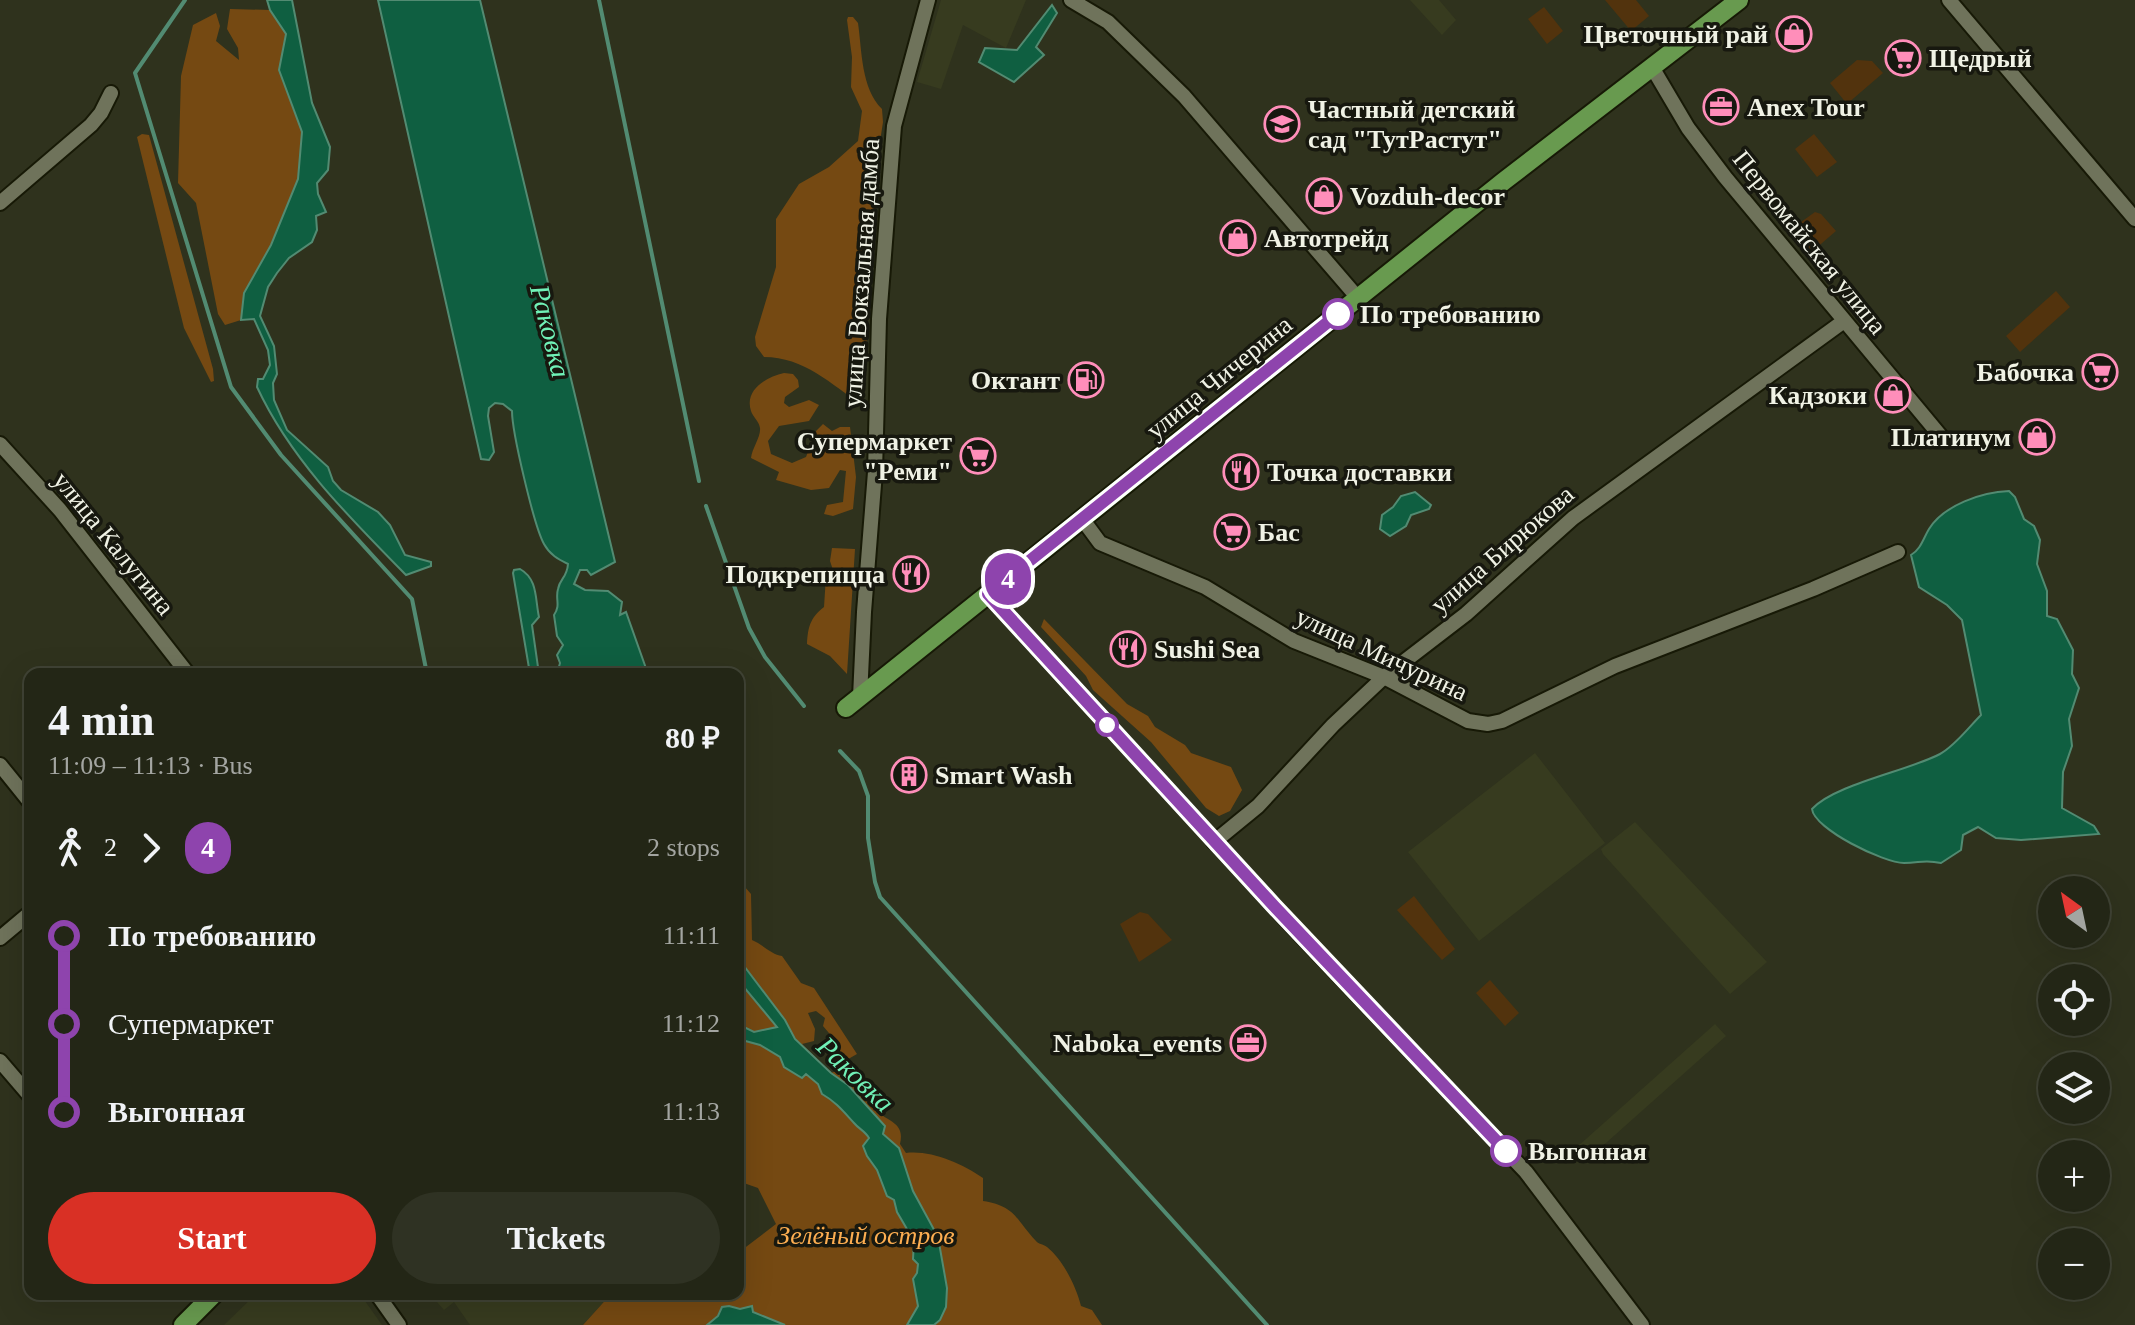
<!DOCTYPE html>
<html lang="en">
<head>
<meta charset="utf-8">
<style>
  body { margin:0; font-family:"Times New Roman",serif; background:#2f3223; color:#f1f3f6; height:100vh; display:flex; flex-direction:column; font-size:30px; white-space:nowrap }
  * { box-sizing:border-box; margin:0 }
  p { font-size:26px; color:#a3a5a1 }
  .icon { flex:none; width:44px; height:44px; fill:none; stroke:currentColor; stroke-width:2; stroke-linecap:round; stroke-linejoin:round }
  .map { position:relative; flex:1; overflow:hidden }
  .sheet { position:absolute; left:24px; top:668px; width:720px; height:632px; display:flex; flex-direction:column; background:#232616; border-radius:16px; box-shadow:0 8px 32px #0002,0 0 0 2px #404335 }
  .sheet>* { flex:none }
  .badge { padding:0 16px; border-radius:26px; font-size:28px; line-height:52px }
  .needle { width:52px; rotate:327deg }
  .buttons { position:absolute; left:2038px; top:876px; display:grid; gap:16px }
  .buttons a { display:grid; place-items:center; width:72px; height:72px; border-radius:50%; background:#232616; box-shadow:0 8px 32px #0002,0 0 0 2px #404335; font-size:40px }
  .map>.badge { position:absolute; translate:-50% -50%; box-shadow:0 0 0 4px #fff }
  .legs { display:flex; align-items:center; gap:12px; height:88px; padding:0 24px; font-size:26px }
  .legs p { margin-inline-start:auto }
  .headline { display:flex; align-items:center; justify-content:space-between; height:136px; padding:0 24px }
  h1 { font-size:44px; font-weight:600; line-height:60px }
  .action { display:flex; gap:16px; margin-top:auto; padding:16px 24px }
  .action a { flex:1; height:92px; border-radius:48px; background:#d93025; color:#fff; font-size:32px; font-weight:600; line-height:92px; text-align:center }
  .action a+a { background:#2f3223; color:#f1f3f6 }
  ul { padding:0 24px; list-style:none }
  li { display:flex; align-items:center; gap:28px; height:88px; font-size:30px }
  li i { display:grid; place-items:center; width:12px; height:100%; margin:0 10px; background:currentColor }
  li i::after { content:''; width:20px; height:20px; margin:-10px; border:6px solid; border-radius:50%; background:#232616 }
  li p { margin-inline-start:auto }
  li:first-child i { background:linear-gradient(#0000 50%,currentColor 0) }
  li:last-child i { background:linear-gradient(currentColor 50%,#0000 0) }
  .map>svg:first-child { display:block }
  .built { fill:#373b1f }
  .green { fill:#52330d }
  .forest { fill:#754912 }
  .water { fill:#0f5f41; stroke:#528b72; stroke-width:2 }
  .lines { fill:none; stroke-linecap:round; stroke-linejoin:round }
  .stream { stroke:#528b72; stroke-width:4 }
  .minor-casing { stroke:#171906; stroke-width:18 }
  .major-casing { stroke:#171906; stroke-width:22 }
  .minor { stroke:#6f735b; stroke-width:14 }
  .major { stroke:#689a4f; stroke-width:18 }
  .line-1-casing { stroke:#fff; stroke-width:18 }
  .line-1 { stroke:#8e44ad; stroke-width:12 }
  .stop-1-dot { fill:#fff; stroke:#8e44ad; stroke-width:4 }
  .labels { text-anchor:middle; stroke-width:7; stroke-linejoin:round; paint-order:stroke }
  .poi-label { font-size:26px; font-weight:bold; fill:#f0f2e5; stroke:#17180f; text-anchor:start }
  .street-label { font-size:26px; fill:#f0f2e5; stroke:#17180f }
  .stop-label { font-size:26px; font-weight:bold; fill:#f0f2e5; stroke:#17180f; text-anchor:start }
  .park-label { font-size:26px; font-style:italic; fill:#fdae51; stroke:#17180f }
  .water-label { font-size:28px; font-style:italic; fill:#70f1b7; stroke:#17180f }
</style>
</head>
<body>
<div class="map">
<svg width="2135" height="1325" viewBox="0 0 2135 1325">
  <rect width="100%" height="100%" fill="#2f321d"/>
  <!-- built -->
  <path class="built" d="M941 0H1026L1006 48 963 25 941 89 917 82Z
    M1410 0H1439L1456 20 1442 35Z
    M1535 753 1605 843 1479 941 1408 852Z
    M1635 822 1767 962 1730 994 1603 854 1601 849Z
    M1715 1024 1726 1036 1588 1159 1577 1147Z
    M256 1294H360L382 1325H224Z
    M430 1294H611L583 1325H470L454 1302 444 1310Z"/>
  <!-- green -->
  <path class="green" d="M1605 0H1636L1649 16 1631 31Z
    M1544 7 1563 31 1547 44 1528 19Z
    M1857 60 1872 61 1883 73 1847 104 1830 83Z
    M1814 134 1837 162 1817 177 1795 149Z
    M1815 212 1821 214 1836 231 1807 256 1787 232Z
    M2056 291 2070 307 2020 352 2006 336Z
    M1414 896 1455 949 1442 960 1397 910Z
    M1140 912 1148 914 1172 940 1139 962 1120 924Z
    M1490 980 1519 1013 1505 1026 1476 993Z"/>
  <!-- forest -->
  <path class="forest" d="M230 9 270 10 286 34 279 70 302 132 298 179 271 245 244 293 241 320 225 325 218 314 196 203 178 183 181 76 193 25 216 13 220 26 216 41 239 60 238 48 227 29Z
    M848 17H853L858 23C862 51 861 88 882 109L883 122 877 161 863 406C831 384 804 357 764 357L756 346 755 337 776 267V219L799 184 829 167 858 141 862 111 851 87 852 57 847 20Z
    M142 134 149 135 213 369 214 381 211 382 184 328 137 137Z
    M784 373 793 374 798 380 799 387 785 397 784 403 789 407 809 400 819 405 809 421 779 426 768 441 771 454 792 463 806 457 816 431 823 424 832 431 840 427H850L856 477 853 509 833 516 824 514 827 505 843 502 846 471 840 470 829 488 811 490 776 480 779 472 751 458C752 448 761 437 760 428 759 421 753 417 751 411 744 389 767 377 784 373Z
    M832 548 855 549 847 674 830 656 807 644C808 627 810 618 824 607L826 576 833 570 830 561Z
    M1044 619 1127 704 1148 716 1155 727 1185 745 1191 753 1231 767 1242 790 1230 811 1219 816 1206 808 1151 742 1093 690 1086 676 1041 627Z
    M738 879 751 894 752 940C762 944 772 955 782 956L801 983 814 988 857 1054 843 1062 837 1054 834 1039 823 1026 825 1018 816 1011 808 1013 815 1029 814 1041 802 1044 831 1073 836 1071 848 1080 857 1083C864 1091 869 1103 876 1110 889 1123 905 1122 900 1144L906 1153C931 1150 961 1163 983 1178V1201C1016 1206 1016 1220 1036 1241 1038 1244 1043 1244 1047 1247 1063 1260 1076 1286 1081 1306L1092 1310 1102 1325H583L611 1294H675L679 1298 689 1294H738V1253L776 1224 758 1188 738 1181Z"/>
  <!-- water -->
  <path class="water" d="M267 0H292L312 103 330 147 328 170 317 183 318 194 326 212 316 216 317 230 312 242 289 258 277 273 268 287 260 316 274 346 277 374 273 383 274 400 287 430 328 467 333 481 341 490 378 512 390 525 405 555 431 562V566L406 575C350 518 291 460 257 387L258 379H263L270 365 268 350 254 319 241 320 244 293 271 245 298 179 302 132 279 70 286 34 270 10Z
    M378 0H480L615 562 591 575 587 570H580L574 584 585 590 608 591 622 602 620 615 626 612 648 674H557L560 663 557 655 563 645 557 636 554 615C561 605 555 599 558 589 560 578 567 578 568 564 558 559 550 555 544 544 534 526 512 432 512 411L503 404 495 403 489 408 488 416 494 452 489 460 481 459Z
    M1052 5 1057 13 1036 47 1044 55 1014 82 979 62 985 48 1017 50Z
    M2009 491 2015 497 2024 519 2034 526 2040 540 2037 564 2047 591V616L2057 619 2073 650 2072 674 2079 688 2069 719 2072 746 2063 772 2062 808 2094 826 2099 834 2021 840 1996 838 1978 827 1963 835 1961 850 1941 863C1924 859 1920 863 1904 863 1884 863 1814 829 1812 809 1835 784 1908 771 1940 754 1955 746 1969 727 1981 715L1962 620 1947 605 1919 587 1911 555C1921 549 1923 539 1929 529 1944 505 1982 492 2009 491Z
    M1415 492 1431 505 1429 509 1411 515 1406 526 1390 536 1380 529 1382 515 1393 507 1401 496Z
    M520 569C538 579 535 599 539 617L532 625 539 674H530L513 573 514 570Z
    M738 958 785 1020 795 1039 831 1073 848 1085 885 1126 883 1134 899 1148 913 1191 938 1237 947 1288 946 1307 940 1320 934 1325H907L918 1306 913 1279 917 1273 918 1264 913 1259 914 1241 897 1212 894 1200 887 1196 877 1170 867 1156 863 1146 869 1138C865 1131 859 1129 854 1123 843 1111 836 1102 822 1094L818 1084 806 1074 802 1078 784 1067 780 1057 760 1045 738 1039V1024L754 1032 777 1027 738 980Z
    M729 1306 740 1309 752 1306 753 1312 785 1325H707L718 1316 722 1307Z"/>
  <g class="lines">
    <!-- stream -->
    <path class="stream" d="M185 0 135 73 231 387 281 455 412 599 427 674
      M599 0 699 481
      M706 506 749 628 765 657 804 706
      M840 751 859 771 868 796V838L875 882 880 897 1267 1325"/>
    <defs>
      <path id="minor" d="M1071 0 1108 22 1184 96 1358 298
        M1949 0 2135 219
        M1652 67 1688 128 1725 177 1943 439
        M0 203 91 125 101 113 111 93
        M0 444 60 510 188 674
        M1083 520 1100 543 1205 587 1294 641 1384 677 1468 721 1488 724 1502 721 1615 666 1813 589 1898 552
        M988 594 1294 928 1526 1172 1642 1325
        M860 697 864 612 875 472 879 319 894 126 928 0
        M0 765 30 802
        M1214 842 1258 806 1333 725 1384 677 1466 614 1573 518 1844 321
        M0 938 30 913
        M0 1061 30 1096
        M377 1294 399 1325"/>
      <path id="major" d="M846 708 1504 181 1739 0
        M183 1325 214 1294"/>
    </defs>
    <!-- minor casing -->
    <use href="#minor" class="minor-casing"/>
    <!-- major casing -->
    <use href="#major" class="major-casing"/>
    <!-- minor -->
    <use href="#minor" class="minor"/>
    <!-- major -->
    <use href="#major" class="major"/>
  </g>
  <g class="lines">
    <defs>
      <path id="line-1" d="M1338 314 988 594 1274 906 1506 1151"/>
    </defs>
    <!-- line-1 casing -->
    <use href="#line-1" class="line-1-casing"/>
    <!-- line-1 -->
    <use href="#line-1" class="line-1"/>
  </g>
  <!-- icons -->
  <defs>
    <symbol id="shop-ring" viewBox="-11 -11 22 22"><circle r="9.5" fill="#17180f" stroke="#ff8eba" stroke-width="1.5"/><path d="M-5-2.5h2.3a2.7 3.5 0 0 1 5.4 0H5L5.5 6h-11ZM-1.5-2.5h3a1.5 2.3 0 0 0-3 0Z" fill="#ff8eba"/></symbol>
    <symbol id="supermarket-ring" viewBox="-11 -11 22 22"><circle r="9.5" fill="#17180f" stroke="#ff8eba" stroke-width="1.5"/><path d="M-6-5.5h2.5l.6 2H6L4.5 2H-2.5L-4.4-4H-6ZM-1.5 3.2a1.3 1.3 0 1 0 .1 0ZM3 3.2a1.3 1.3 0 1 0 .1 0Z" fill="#ff8eba"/></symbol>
    <symbol id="office-ring" viewBox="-11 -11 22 22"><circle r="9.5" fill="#17180f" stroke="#ff8eba" stroke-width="1.5"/><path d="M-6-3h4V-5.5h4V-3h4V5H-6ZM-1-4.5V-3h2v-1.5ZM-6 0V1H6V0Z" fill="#ff8eba"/></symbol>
    <symbol id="school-ring" viewBox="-11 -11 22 22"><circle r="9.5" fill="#17180f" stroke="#ff8eba" stroke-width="1.5"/><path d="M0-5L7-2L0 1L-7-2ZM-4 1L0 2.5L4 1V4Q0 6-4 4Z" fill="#ff8eba"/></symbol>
    <symbol id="fuel-ring" viewBox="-11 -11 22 22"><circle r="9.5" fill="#17180f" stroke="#ff8eba" stroke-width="1.5"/><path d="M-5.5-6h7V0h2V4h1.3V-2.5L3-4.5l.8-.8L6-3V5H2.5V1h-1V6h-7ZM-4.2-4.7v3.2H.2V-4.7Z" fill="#ff8eba"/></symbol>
    <symbol id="restaurant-ring" viewBox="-11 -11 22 22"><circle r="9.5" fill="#17180f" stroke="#ff8eba" stroke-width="1.5"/><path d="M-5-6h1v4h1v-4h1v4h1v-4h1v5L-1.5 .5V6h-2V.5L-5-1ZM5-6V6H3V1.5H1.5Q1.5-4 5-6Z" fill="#ff8eba"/></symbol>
    <symbol id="building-ring" viewBox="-11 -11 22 22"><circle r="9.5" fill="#17180f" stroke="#ff8eba" stroke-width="1.5"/><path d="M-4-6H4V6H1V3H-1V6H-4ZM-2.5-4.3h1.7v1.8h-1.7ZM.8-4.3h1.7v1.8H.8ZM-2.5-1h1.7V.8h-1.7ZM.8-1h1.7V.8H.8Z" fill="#ff8eba"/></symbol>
  </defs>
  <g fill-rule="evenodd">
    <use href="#shop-ring" x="1774" y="14" width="40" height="40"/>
    <use href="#supermarket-ring" x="1883" y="38" width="40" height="40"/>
    <use href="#office-ring" x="1701" y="87" width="40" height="40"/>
    <use href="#school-ring" x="1262" y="104" width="40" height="40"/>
    <use href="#shop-ring" x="1304" y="176" width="40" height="40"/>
    <use href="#shop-ring" x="1218" y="218" width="40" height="40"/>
    <use href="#supermarket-ring" x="2080" y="352" width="40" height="40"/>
    <use href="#fuel-ring" x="1066" y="360" width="40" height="40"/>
    <use href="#shop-ring" x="1873" y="375" width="40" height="40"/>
    <use href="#shop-ring" x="2017" y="417" width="40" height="40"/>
    <use href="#supermarket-ring" x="958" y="436" width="40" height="40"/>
    <use href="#restaurant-ring" x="1221" y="452" width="40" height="40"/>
    <use href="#supermarket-ring" x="1212" y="512" width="40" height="40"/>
    <use href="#restaurant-ring" x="891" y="554" width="40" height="40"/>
    <use href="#restaurant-ring" x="1108" y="629" width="40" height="40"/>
    <use href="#building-ring" x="889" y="755" width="40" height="40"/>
    <use href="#office-ring" x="1228" y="1023" width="40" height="40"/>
  </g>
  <!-- markers -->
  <g class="stop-1-dot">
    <circle cx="1338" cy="314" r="14"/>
    <circle cx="1107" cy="725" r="10"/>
    <circle cx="1506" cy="1151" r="14"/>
  </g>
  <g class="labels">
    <!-- poi labels -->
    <g class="poi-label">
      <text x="1768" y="43" text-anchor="end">Цветочный рай</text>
      <text x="1929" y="67">Щедрый</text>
      <text x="1747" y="116">Anex Tour</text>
      <text x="1308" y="118">Частный детский<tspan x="1308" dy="30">сад "ТутРастут"</tspan></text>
      <text x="1350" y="205">Vozduh-decor</text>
      <text x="1264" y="247">Автотрейд</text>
      <text x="2074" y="381" text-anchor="end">Бабочка</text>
      <text x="1060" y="389" text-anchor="end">Октант</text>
      <text x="1867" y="404" text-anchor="end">Кадзоки</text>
      <text x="2011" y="446" text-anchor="end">Платинум</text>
      <text x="952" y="450" text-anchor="end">Супермаркет<tspan x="952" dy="30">"Реми"</tspan></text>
      <text x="1267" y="481">Точка доставки</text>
      <text x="1258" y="541">Бас</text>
      <text x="885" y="583" text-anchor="end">Подкрепицца</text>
      <text x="1154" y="658">Sushi Sea</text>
      <text x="935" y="784">Smart Wash</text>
      <text x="1222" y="1052" text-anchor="end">Naboka_events</text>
    </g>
    <!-- street labels -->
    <g class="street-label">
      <text transform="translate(1810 242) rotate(51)" y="9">Первомайская улица</text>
      <text transform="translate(861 273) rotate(-86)" y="9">улица Вокзальная дамба</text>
      <text transform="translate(1219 377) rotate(-39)" y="9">улица Чичерина</text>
      <text transform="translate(114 543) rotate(51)" y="9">улица Калугина</text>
      <text transform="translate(1502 549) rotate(-41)" y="9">улица Бирюкова</text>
      <text transform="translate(1382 654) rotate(25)" y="9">улица Мичурина</text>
    </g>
    <!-- stop labels -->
    <g class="stop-label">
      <text x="1360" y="323">По требованию</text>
      <text x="1528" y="1160">Выгонная</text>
    </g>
    <!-- park labels -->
    <g class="park-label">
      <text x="866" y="1244">Зелёный остров</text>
    </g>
    <!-- water labels -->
    <g class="water-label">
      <text transform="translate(551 331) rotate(76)" y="10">Раковка</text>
      <text transform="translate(856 1074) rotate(44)" y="10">Раковка</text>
    </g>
  </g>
</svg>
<div class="buttons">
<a><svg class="needle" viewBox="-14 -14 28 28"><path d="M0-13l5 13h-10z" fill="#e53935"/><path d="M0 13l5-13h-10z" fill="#a3a5a1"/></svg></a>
<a><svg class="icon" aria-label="locate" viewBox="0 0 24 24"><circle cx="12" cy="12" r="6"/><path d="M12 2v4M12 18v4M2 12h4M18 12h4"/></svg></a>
<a><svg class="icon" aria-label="layers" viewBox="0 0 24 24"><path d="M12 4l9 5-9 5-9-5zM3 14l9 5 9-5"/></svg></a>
<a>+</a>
<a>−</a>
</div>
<b class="badge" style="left:1008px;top:579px;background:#8e44ad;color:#fff">4</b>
<section class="sheet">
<div class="headline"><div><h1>4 min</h1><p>11:09 – 11:13 · Bus</p></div><b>80 ₽</b></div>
<div class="legs"><svg class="icon" aria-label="walk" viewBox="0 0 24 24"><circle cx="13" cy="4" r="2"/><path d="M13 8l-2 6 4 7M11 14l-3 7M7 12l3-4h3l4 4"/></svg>2<svg class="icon" aria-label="forward" viewBox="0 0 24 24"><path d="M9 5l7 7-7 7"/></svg><b class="badge" style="background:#8e44ad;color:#fff">4</b><p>2 stops</p></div>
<ul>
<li><i style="color:#8e44ad"></i><b>По требованию</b><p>11:11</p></li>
<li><i style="color:#8e44ad"></i><span>Супермаркет</span><p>11:12</p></li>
<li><i style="color:#8e44ad"></i><b>Выгонная</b><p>11:13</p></li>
</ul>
<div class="action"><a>Start</a><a>Tickets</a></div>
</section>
</div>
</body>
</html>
